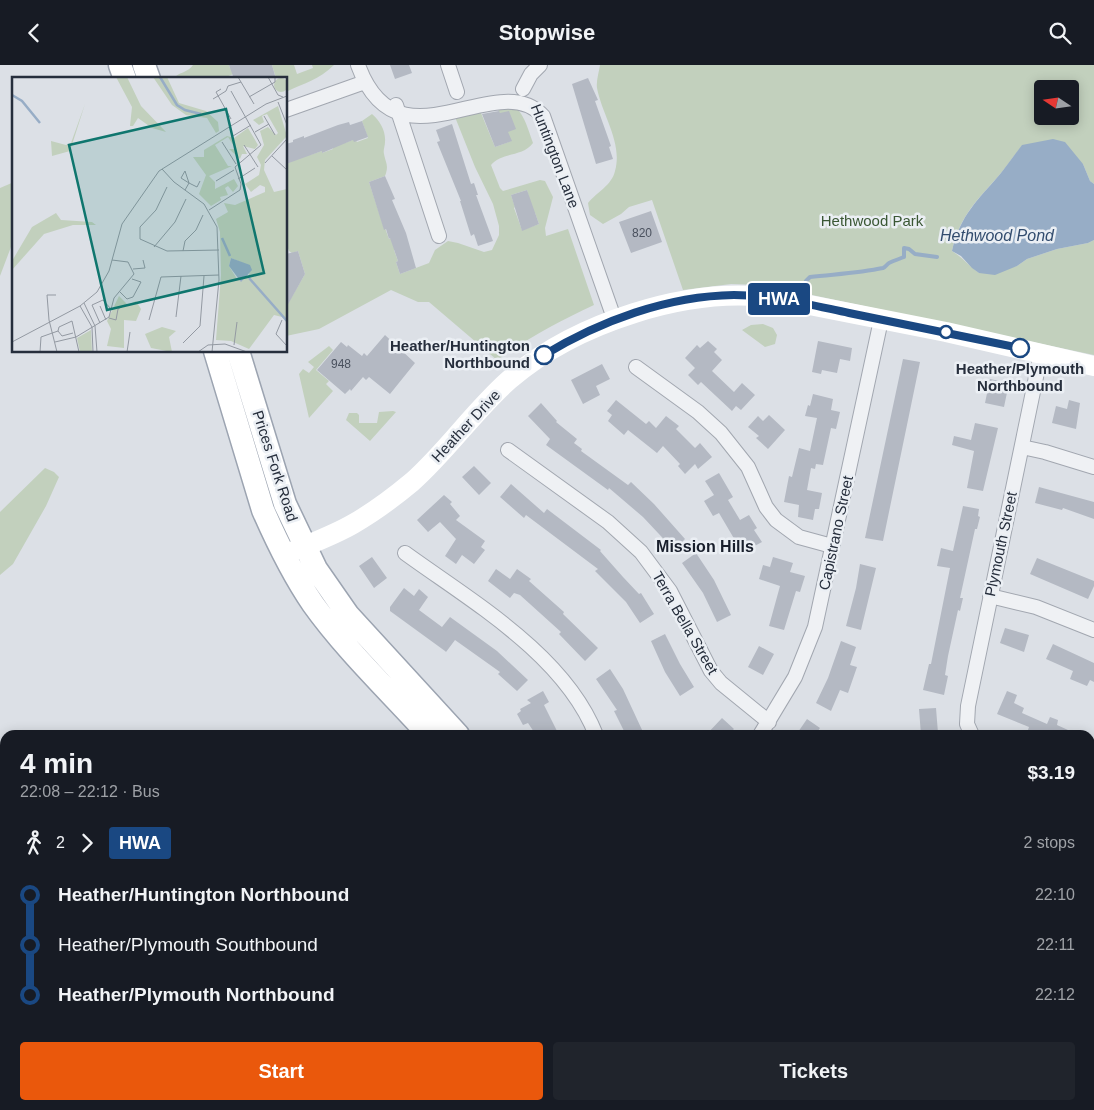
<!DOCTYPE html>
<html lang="en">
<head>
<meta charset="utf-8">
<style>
  body { margin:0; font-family:Helvetica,sans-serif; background:#20242c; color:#f1f3f6; height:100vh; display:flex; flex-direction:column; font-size:19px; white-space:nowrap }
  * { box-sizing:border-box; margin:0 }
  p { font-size:16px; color:#9ea1a6 }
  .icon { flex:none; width:28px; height:28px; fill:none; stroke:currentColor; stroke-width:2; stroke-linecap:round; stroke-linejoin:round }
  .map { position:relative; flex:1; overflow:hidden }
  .side { position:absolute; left:0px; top:665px; width:1095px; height:380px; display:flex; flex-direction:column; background:#171b24; border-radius:15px 15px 0 0; box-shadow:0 2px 12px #0003 }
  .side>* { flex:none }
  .badge { padding:0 10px; border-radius:4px; font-size:18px; line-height:32px }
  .needle { width:32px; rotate:283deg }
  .controls { position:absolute; left:1034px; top:15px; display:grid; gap:10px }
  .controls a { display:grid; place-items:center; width:45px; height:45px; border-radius:5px; background:#171b24; box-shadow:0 2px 12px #0003; font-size:25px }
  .map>.badge { position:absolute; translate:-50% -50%; box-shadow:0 0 0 2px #fff }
  .legs { display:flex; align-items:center; gap:8px; height:55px; padding:0 20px; font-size:16px }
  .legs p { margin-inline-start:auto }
  .summary { display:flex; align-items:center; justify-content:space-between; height:85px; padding:0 20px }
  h1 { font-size:28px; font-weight:600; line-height:38px }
  .cta { display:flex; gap:10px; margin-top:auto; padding:10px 20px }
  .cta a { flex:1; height:58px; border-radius:5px; background:#ea580c; color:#fff; font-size:20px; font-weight:600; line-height:58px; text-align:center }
  .cta a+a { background:#20242c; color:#f1f3f6 }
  ul { padding:0 20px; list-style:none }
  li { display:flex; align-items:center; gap:18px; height:50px; font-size:19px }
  li i { display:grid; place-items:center; width:8px; height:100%; margin:0 6px; background:currentColor }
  li i::after { content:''; width:12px; height:12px; margin:-6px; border:4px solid; border-radius:50%; background:#171b24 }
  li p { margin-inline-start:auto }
  li:first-child i { background:linear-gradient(#0000 50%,currentColor 0) }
  li:last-child i { background:linear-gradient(currentColor 50%,#0000 0) }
  header { display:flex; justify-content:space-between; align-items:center; height:65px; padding:0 20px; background:#171b24; font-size:22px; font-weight:600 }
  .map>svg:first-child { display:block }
  .green { fill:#c2d0bd; fill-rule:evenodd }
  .water { fill:#97adc6 }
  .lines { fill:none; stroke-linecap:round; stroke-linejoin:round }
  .stream { stroke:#97adc6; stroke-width:4 }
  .building { fill:#b4b9c3 }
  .street-casing { stroke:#a2a7b0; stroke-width:16 }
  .primary-casing { stroke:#9ca4b1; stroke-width:25 }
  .street { stroke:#eff1f4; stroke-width:14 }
  .secondary { stroke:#fff; stroke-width:20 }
  .primary { stroke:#fff; stroke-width:22 }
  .line-1-casing { stroke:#fff; stroke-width:11 }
  .line-1 { stroke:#1a4882; stroke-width:8 }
  .stop-1-dot { fill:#fff; stroke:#1a4882; stroke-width:2.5 }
  .labels { text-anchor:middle; stroke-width:5; stroke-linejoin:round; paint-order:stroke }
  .number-label { font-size:12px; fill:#4a515e }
  .street-label { font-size:15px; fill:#262e3c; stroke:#ebeff4 }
  .park-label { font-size:15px; fill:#3a5734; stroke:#ebeff4 }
  .stop-label { font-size:15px; font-weight:bold; fill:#262e3c; stroke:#ebeff4; text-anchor:end }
  .water-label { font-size:16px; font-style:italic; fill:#324c6e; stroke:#ebeff4 }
  .neighbourhood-label { font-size:16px; font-weight:bold; fill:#191f2c; stroke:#ebeff4 }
  .inset-river { fill:none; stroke:#97adc6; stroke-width:2.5 }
  .inset-road { fill:none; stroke:#9399a2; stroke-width:1 }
  .view { fill:#0f766e; fill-opacity:0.15; stroke:#0f766e; stroke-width:2.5 }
  .inset-edge { fill:none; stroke:#262e3c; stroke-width:2.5 }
</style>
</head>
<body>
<header><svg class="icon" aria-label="back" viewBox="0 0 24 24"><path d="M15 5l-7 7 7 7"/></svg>Stopwise<svg class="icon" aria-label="search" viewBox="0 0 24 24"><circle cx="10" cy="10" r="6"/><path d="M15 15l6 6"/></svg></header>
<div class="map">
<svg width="1094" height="1045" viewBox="0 0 1094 1045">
  <rect width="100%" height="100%" fill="#dce0e6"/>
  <!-- green -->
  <path class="green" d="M193 0H229L230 3 234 1 236 8 226 12V14H173C178 7 188 8 193 0Z
    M272 0H294L297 9 313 3 312 0H334C319 15 304 18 286 27V14H274L276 13Z
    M600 0H1094V119L1090 116 1083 99 1023 80C1015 89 1008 99 1001 108 978 135 960 149 952 186 962 192 969 201 979 208L1017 201 1027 194 1057 184 1088 178 1094 175V290L765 220 731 219 683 225 652 135 629 142 621 149 603 159 590 150 588 138C597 127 612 120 615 106 623 78 602 50 597 23 596 16 599 7 600 0ZM1042 24H1070V51H1042Z
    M484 34C519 34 523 48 533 78 523 92 502 87 491 100L500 123 503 126 540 115 545 116 553 132 545 163 546 171 568 164 594 240C560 256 528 273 497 295L429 237H418L391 225 319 264 286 271V242L305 209 298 186 292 188 289 186 286 178V98L310 89V90L322 86V88L333 84 332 80 344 76 345 78 355 74 357 77 368 73 362 56 372 49C380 56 386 66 385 77 385 81 383 85 384 89 386 99 389 100 385 111L369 117 384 163H385L389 174 392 173 396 185H394L398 196 396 197 400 209 429 198 435 185 448 176 458 178 484 187 492 185 499 170V161L493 139 475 102 455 52C458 39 472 38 484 34ZM497 42 511 76 495 82 481 48ZM527 125 533 148H535L539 159 522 165 514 143 515 142 511 130Z
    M14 117V174L0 211V123Z
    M763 259 773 263 777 270 775 279 765 282 742 265 751 260Z
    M329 281 333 285 316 305 329 316 326 319 333 326 309 353 299 309 303 304 309 308 314 302 308 297Z
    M393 346 396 347 370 376 346 355 349 348H357L359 350V358H377L379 347Z
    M45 403 54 407 59 412 46 441 13 499 0 510V447Z
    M1094 844V1002L1090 1001V908L1092 907 1090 897V845Z
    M0 1012 5 1015V1040H36L41 1045H0Z
    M508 1040H542L540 1045H506Z"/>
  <!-- water -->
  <path class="water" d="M1053 74 1065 77 1083 99 1090 116 1094 119V175L1088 178 1057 184 1027 194 1017 201 995 210 979 208 972 203 961 191 952 186C960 150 978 135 1001 108 1008 99 1015 89 1022 80Z"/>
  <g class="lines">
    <!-- stream -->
    <path class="stream" d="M806 216 810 212C836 209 859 208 883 203 886 202 887 199 889 198 893 196 899 194 904 192V183L909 184 915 189 937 192"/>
  </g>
  <!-- building -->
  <path class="building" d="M229 0H272L276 14H234Z
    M390 0H409L412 8 395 14Z
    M588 13 598 35 595 36 611 81 609 82 613 94 596 99 572 19Z
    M499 46 500 48 509 46 516 64 508 67 512 76 495 82 482 49Z
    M362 56 368 72 354 77 353 75 322 88V86L286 99V79L293 77V75L304 71V73L338 60 349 57 350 60Z
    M452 59 471 119 474 118 478 130H476L493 176 478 181 474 169 471 171 460 136H461L437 77 440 76 436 65Z
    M385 111 395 134 392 135 406 168 416 203 400 209 396 197 398 196 390 173 389 174 386 164 384 165 369 117Z
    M527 125 539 159 522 166 511 130Z
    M651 146 662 177 631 188 619 157Z
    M298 186 305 209 286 243V189Z
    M385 270 415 298 390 329 369 312 366 315 363 312 351 326 350 324 345 329 317 305 341 277 347 282 348 280 362 291 364 288 367 291Z
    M708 276 717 284 714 287 722 295 712 306 734 327 742 318 755 330 741 345 736 341 732 346 701 317 698 320 688 310 695 303 685 293 697 280 700 283Z
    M818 276 852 283 850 296 840 294 837 308 822 305 821 309 812 307Z
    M903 294 920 297 883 476 865 473Z
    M602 299 610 314 596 321 600 330 583 339 571 315Z
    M990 314 1009 318 1004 342 985 338Z
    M813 329 833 334 831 345 840 347 836 364 831 363 823 400 816 399 815 404 811 403 807 425 822 428 819 444H815L813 455 798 452 799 440 784 437 789 411 792 412 799 383 810 386 817 353 805 351 808 340 810 341Z
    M616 335 646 359 649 356 656 363 666 351 679 361 676 364 695 383 700 378 712 392 698 404 695 399 685 409 678 401 680 399 663 381 657 388 628 365 624 370 608 356 612 350 607 346Z
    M1069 335 1080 338 1076 364 1052 358 1056 341 1067 344Z
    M541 338 557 356 556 357 577 374 574 378 582 384 581 386 628 420 631 417 654 439 685 474 674 485 643 452 609 423 608 425 546 380 550 374 528 351Z
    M769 350 785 365 768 384 756 373 759 371 748 362 758 351 763 356Z
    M975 358 998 363 983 426 967 423 974 386 952 380 954 371 971 375Z
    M474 401 491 418 479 430 462 412Z
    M719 408 733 432 728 435 740 455 749 450 757 463 754 465 762 477 749 484 746 478 739 482 719 448 713 451 704 436 714 430 705 416Z
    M511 419 544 448 547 444 601 485 600 486 623 512 639 529 641 528 654 549 640 558 626 537 595 506 598 504 526 450 524 453 500 432Z
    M1039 422 1094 437V454L1063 443 1062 445 1035 438Z
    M444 430 452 437 450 439 460 451 456 455 485 476 481 482 485 485 474 499 462 490 456 499 445 491 456 474 440 457 428 467 417 455Z
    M963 441 979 444 978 451 980 452 977 464H975L960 533H963L960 546 958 545 948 591 945 610 948 611 944 630 923 625 929 599H931L950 503 937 501 941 483 953 486Z
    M696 488 714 515 731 550 717 557 703 528 682 498Z
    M372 492 387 513 374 523 359 501Z
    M773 492 793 498 790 507 805 511 800 527 796 526 784 565 769 561 780 521 759 514 763 500 770 502Z
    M1037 493 1094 516V521L1088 534 1030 509Z
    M860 499 876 503 861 565 846 561 856 523Z
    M496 504 510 514 517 504 531 514 529 516 564 547 563 549 598 583 585 596 559 569 561 567 520 530 514 528 510 533 488 516Z
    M404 523 414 531 419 524 428 532 419 545 442 562 450 552 497 586 528 615 517 626 498 609 500 607 455 575 446 587 445 586 390 546V542Z
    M1005 563 1029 570 1024 587 1000 578Z
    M665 569 680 599 694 622 680 631 665 607 651 576Z
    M841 576 856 582 850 600 857 602 848 628 840 625 831 646 816 638 828 613Z
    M1053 579 1094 598V617L1090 615 1087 621 1070 614 1073 606 1046 594Z
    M759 581 774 589 763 610 748 602Z
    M610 604 623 624 643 667 637 670H626L614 646 617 645 596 614Z
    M543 626 549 637 544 640 559 670H536L528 658 523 660 517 649 521 646 520 644 531 638 527 635Z
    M1007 626 1017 630 1014 638 1024 643 1022 648 1047 659 1050 652 1058 655 1057 660 1079 670H1038L1028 665 1029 662 997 649Z
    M936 643 938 668 921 670 919 644Z
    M722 653 734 664 728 670H706Z
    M807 654 820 663 815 670H796Z"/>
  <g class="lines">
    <defs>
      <path id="street" d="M358 0C398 110 497 0 543 51L615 256
        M448 0 457 27
        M523 24 531 9 540 0
        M396 40 439 171
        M286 45 365 17
        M636 302 698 347 721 368 748 402 766 442 776 455 799 472 832 481
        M1022 382 1045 387 1094 402
        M508 385 608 457 641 487 670 526 711 606 721 618 769 657
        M405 488C471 536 565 590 596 670
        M990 531 1036 542 1094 565
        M760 670 795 612 815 562 881 255
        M972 670 967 659 968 641 1041 288
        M1090 728 1094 730
        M1090 1014 1094 1016"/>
      <path id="primary" d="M120 0 125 14
        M144 0 149 14
        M215 286 263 445C277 477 293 510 313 539 345 584 391 628 429 670
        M238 286 285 439 316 504 348 550 458 670
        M928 1040 933 1045
        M958 1040 962 1045"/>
    </defs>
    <!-- street casing -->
    <use href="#street" class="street-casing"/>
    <!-- primary casing -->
    <use href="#primary" class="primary-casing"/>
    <!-- street -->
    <use href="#street" class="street"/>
    <!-- secondary -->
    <path class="secondary" d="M291 487C312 478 334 470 353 459 374 447 394 432 412 417 447 386 474 346 509 315 575 258 688 221 774 233L946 267 1094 301"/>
    <!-- primary -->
    <use href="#primary" class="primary"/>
  </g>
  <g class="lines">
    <defs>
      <path id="line-1" d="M544 290C600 256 667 231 734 230 773 230 811 240 849 248 907 260 964 271 1020 283"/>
    </defs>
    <!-- line-1 casing -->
    <use href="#line-1" class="line-1-casing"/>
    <!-- line-1 -->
    <use href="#line-1" class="line-1"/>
  </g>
  <!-- markers -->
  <g class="stop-1-dot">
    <circle cx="946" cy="267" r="6"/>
    <circle cx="1020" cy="283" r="9"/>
    <circle cx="544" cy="290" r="9"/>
  </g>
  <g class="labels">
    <!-- number labels -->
    <g class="number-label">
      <text x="642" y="172">820</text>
      <text x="341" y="303">948</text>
    </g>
    <!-- street labels -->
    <g class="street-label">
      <text transform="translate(555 91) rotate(69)" y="5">Huntington Lane</text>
      <text transform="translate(466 361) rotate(-47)" y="5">Heather Drive</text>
      <text transform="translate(275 401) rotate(72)" y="5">Prices Fork Road</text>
      <text transform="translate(836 468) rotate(-78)" y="5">Capistrano Street</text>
      <text transform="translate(1001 479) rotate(-78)" y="5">Plymouth Street</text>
      <text transform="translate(685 558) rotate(60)" y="5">Terra Bella Street</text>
    </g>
    <!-- park labels -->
    <g class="park-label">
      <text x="872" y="161">Hethwood Park</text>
    </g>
    <!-- stop labels -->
    <g class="stop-label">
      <text x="530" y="286">Heather/Huntington<tspan x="530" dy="17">Northbound</tspan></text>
      <text x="1020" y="309" text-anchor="middle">Heather/Plymouth<tspan x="1020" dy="17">Northbound</tspan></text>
    </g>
    <!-- water labels -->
    <g class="water-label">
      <text x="997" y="176">Hethwood Pond</text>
    </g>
    <!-- neighbourhood labels -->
    <g class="neighbourhood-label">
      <text x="705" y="487">Mission Hills</text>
    </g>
  </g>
  <!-- overview -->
  <g transform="translate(12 12)">
    <rect width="275" height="275" fill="#dce0e6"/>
    <path d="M104 0H115L129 29 154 55 140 51 126 41 121 49H118L120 30ZM141 0H155L167 26 194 34 206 45 207 54 204 56 195 41 174 38 160 28ZM262 8a7 7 0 1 1 14 0a7 7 0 1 1-14 0ZM73 27 58 74 40 79 39 64 54 68 59 66ZM266 29 275 59 253 83 252 93 262 115 275 112V246L270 240 262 238 237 272 219 264 204 263 209 198 208 155 204 142 216 135 212 126 223 128 253 115V110L248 108 239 115 233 107 247 98 249 88 245 80 252 68 248 54 256 50 264 58 266 56 255 37 250 39 252 45 247 48 241 43ZM219 181 238 189 237 198 225 202 217 189ZM236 51 246 68 243 72 231 69 235 77H230L228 82 217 72H224L216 60 203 68 216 89H220L197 99 203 105V112L222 102 226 109 221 115 216 109 213 111 216 118 208 120 209 123 199 129 187 117 194 98 181 80H192V73L215 59 222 61ZM44 136 49 143 80 145 84 148H61L32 157 0 193V184L20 150ZM107 219 116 228 124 224 129 232 124 244 112 243V271L95 269 99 252 95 244ZM150 250 164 254 157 260 160 275 139 271 133 257ZM79 253 80 275H68L65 261Z" fill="#c2d0bd" fill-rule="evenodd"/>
    <path d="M219 181 238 188 240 193 229 205 217 189Z" fill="#97adc6"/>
    <path class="inset-river" d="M148 0 165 28 173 33 189 37M0 18 10 24 28 46M210 161 218 179M237 201 275 244"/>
    <path class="inset-road" d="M226 0 242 27M256 0 266 18 271 20M209 12 204 15 219 42M214 14 216 9 229 5M237 20 263 5V0M201 22 214 14M266 25 275 48M252 39 263 58M243 55 257 47M221 59 239 48M210 65 224 87M232 68 246 90M260 79 275 93M253 86 275 62M150 92 162 105 192 127 205 150 207 203 200 275M226 102 243 91M204 104 222 93M155 110 144 133 128 150V162L155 174 207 173M173 113 177 106 173 94 169 101 177 106 185 110 188 104M197 133 228 113 229 107 223 90 249 68 219 14M142 170 163 145 174 122M171 174 173 164 184 153 191 138M121 192 133 191 131 183M108 215 115 222 121 220 129 205 120 202M44 218H35L37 243 45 275M72 226 83 249 85 275M68 229 80 250 81 275M88 229 94 243M164 240 169 199M97 241 104 243 106 232 113 228M137 243 149 200 207 198M270 243 264 257 275 269M88 246 80 228 91 223 99 232M46 254 47 250 60 244 67 275M0 265 68 229 85 215 97 194 110 147 147 94 254 27 275 19M43 265 64 260 97 240 102 221 122 197 116 185 100 183M171 266 188 249 192 199M222 268 225 245M28 275 29 260 46 254 50 259 61 256M115 275 118 255M186 275 196 268 213 267 235 275"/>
    <path class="view" d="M214 32 252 196 95 233 57 68Z"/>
    <rect width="275" height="275" class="inset-edge"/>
  </g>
</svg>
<div class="controls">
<a><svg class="needle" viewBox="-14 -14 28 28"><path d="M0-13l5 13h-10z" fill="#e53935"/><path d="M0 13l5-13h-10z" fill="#9ea1a6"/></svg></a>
</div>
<b class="badge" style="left:779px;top:234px;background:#1a4882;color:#fff">HWA</b>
<section class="side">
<div class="summary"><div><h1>4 min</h1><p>22:08 – 22:12 · Bus</p></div><b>$3.19</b></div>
<div class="legs"><svg class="icon" aria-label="walk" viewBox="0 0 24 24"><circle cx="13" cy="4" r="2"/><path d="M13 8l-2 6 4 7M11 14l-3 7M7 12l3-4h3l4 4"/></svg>2<svg class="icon" aria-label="forward" viewBox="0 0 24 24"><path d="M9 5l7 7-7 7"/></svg><b class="badge" style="background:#1a4882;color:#fff">HWA</b><p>2 stops</p></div>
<ul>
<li><i style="color:#1a4882"></i><b>Heather/Huntington Northbound</b><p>22:10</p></li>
<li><i style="color:#1a4882"></i><span>Heather/Plymouth Southbound</span><p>22:11</p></li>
<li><i style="color:#1a4882"></i><b>Heather/Plymouth Northbound</b><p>22:12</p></li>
</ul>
<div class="cta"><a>Start</a><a>Tickets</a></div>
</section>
</div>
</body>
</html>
